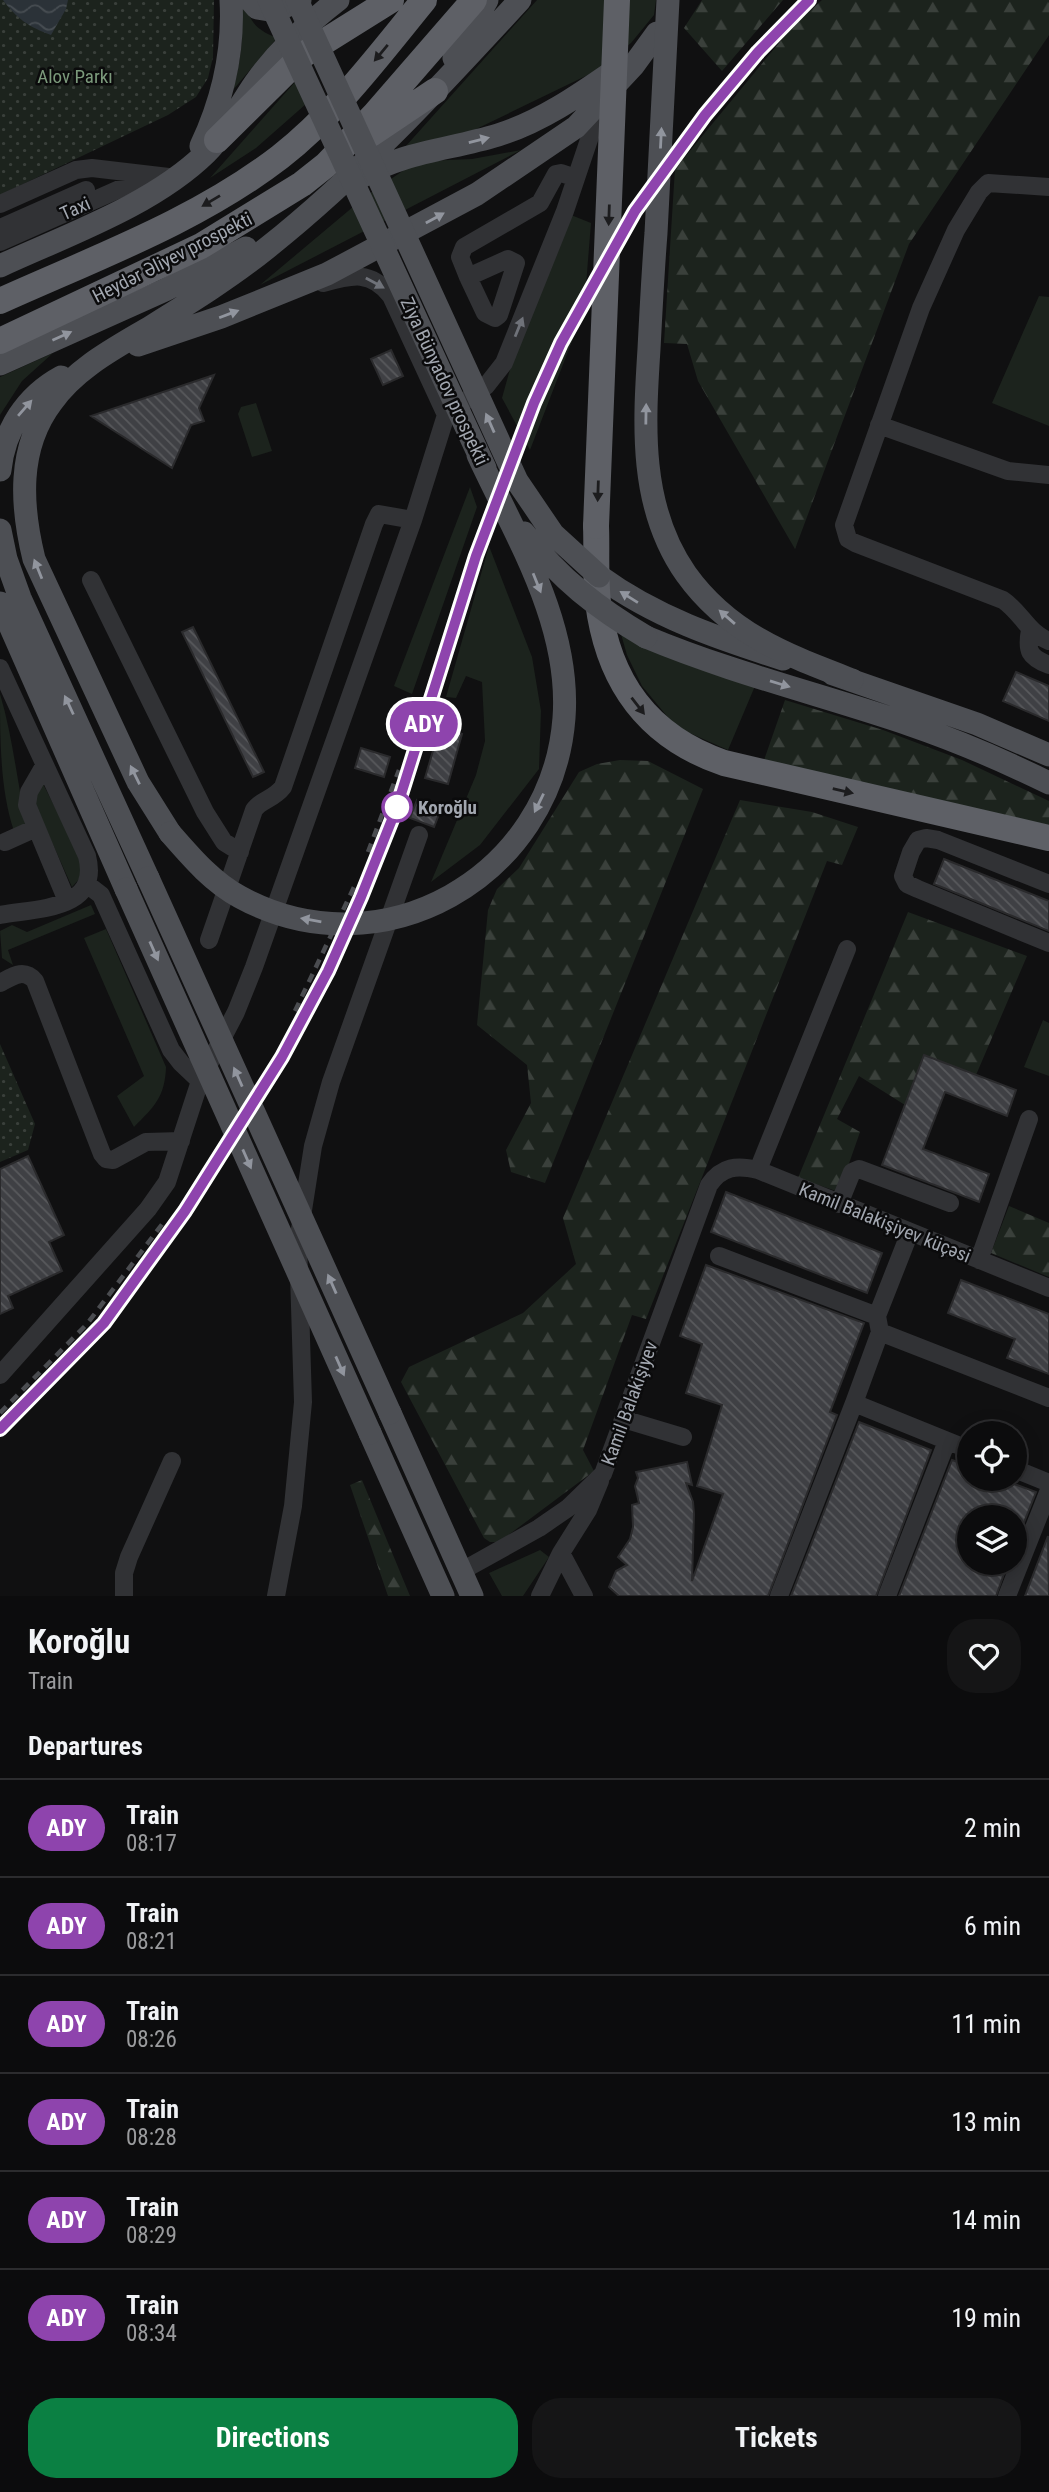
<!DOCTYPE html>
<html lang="en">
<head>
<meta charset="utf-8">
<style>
  body { margin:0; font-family:"Roboto Condensed",sans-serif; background:#151516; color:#f1f3f6; height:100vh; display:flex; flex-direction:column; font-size:26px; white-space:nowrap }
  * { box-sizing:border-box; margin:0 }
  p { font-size:23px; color:#9a9b9d }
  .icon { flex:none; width:38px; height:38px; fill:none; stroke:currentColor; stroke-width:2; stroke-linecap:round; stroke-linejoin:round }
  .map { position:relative; height:1596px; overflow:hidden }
  .drawer { display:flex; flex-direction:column; background:#0c0c0d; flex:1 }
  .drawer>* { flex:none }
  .badge { padding:0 14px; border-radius:23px; font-size:24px; line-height:46px }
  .buttons { position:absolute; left:957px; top:1421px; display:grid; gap:14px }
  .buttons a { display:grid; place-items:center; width:70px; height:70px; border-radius:50%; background:#0c0c0d; box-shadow:0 4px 18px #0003,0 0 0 2px #2c2c2e; font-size:35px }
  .map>.badge { position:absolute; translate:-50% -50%; box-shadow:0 0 0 4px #fff }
  h2 { padding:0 28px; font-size:26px; line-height:63px }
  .round { display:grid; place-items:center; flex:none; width:74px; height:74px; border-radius:28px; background:#151516 }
  .overview { display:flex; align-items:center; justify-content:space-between; height:119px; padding:0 28px }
  h1 { font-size:33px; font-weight:700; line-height:52px }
  .action { display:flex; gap:14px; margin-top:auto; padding:14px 28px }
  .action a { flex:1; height:80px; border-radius:28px; background:#0b8043; color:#fff; font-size:28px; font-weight:700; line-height:80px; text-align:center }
  .action a+a { background:#151516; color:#f1f3f6 }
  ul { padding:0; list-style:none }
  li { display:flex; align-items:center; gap:21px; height:98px; padding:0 28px; border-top:2px solid #2c2c2e }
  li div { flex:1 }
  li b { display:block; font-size:26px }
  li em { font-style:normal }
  li .badge { min-width:77px; font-weight:700; text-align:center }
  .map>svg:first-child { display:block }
  .grass { fill:#1c231d }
  .forest { fill:url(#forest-firs) }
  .park { fill:url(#park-dots) }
  .water { fill:url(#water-waves) }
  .building { fill:url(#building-back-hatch); stroke:#2a2a2c; stroke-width:2 }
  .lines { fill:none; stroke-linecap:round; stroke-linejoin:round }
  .minor { stroke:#313235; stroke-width:18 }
  .major { stroke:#4d4f54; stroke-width:23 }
  .highway { stroke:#5e6066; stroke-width:26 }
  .rail { stroke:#4a4c50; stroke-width:4.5; stroke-dasharray:9 7; stroke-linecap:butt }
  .major-bridge { stroke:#4d4f54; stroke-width:23 }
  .highway-bridge { stroke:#5e6066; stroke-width:26 }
  .oneway { fill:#1c1c1e }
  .oneway2 { fill:#91959e }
  .oneway3 { fill:#6f7279 }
  .line-casing { stroke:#fff; stroke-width:16 }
  .line { stroke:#8e44ad; stroke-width:10 }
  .stop-dot { fill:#fff; stroke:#8e44ad; stroke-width:3.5 }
  .labels { text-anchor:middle; stroke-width:5; stroke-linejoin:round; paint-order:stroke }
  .park-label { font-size:19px; fill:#7b997b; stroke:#0b0b0c }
  .street-label { font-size:19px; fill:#a2a7b0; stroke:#0b0b0c }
  .stop-label { font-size:19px; font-weight:bold; fill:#a2a7b0; stroke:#0b0b0c; text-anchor:start }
</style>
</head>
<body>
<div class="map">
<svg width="1049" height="1596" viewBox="0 0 1049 1596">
  <defs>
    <pattern id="forest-firs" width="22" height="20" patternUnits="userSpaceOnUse" patternTransform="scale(1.75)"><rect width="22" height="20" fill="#1c231d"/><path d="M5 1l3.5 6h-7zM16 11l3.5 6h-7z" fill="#3a403b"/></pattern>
    <pattern id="park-dots" width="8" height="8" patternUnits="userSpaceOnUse" patternTransform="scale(1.75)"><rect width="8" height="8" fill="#1c231d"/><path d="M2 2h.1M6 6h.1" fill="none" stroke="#3a403b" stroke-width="1.8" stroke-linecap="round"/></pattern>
    <pattern id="water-waves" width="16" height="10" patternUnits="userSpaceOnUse" patternTransform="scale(1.75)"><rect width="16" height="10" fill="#2b3238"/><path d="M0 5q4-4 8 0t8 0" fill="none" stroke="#474d52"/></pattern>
    <pattern id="building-back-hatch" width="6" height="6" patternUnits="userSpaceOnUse" patternTransform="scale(1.75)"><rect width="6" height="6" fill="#3f4044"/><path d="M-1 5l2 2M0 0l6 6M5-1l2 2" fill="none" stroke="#58595c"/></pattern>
  </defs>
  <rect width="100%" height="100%" fill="#101011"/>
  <!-- grass -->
  <path class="grass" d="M240 0C254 21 250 27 277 38L233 90C241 59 245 32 240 0Z
    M537 0H656L654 15 631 43 594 72 470 132 405 147Z
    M295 82 306 104 256 148 210 178Z
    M521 150 260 285 366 196 407 168 425 161 472 159Z
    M571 215 591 223 584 310 530 450 502 398 512 362Z
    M1039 296 1049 297V426L992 403Z
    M53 353 22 381 0 415V377Z
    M256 403 272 451 252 457 238 414 241 407Z
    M470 487 477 507 412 694 394 686Z
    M489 546 532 657 541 711 539 769 480 845 431 882 476 775 485 741 482 682 466 676 456 698 446 697Z
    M621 634 755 686 728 750 676 727 642 686 627 655Z
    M0 694C13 737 17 783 27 827L14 831C0 790 0 739 0 694Z
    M42 782 80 856 81 877 72 887 33 800Z
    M91 905 95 914 8 950 13 965 2 958 0 931 12 925 27 932Z
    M106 929 166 1067C165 1097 154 1107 134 1127L117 1096 144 1076 84 938Z
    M1043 1020 1049 1023V1076L1024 1067Z
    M540 1550 549 1557 523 1596H502L489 1573Z"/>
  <!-- forest -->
  <path class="forest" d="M702 0H783L722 71 684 28Z
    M822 0H1049V35L909 244 795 549 698 381 687 344 664 343 675 169 793 26Z
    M785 700 883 730 962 760 1049 801V828L763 763Z
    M620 760 648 761 703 789 545 1183 511 1172 506 1150 531 1103 527 1065 477 1025 488 910 497 889 519 868 579 772 597 764Z
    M740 800 812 812 858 827 842 865 827 861 646 1319 632 1315 583 1450 594 1471 499 1542H490L484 1538 401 1382 409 1367 523 1313 576 1264 563 1218Z
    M908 912 1027 956 976 1075 924 1055 905 1105 859 1076 837 1119 860 1132 839 1192 798 1178Z
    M1009 1206 1049 1223V1277L991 1253Z
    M362 1480 410 1596H388L350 1485Z"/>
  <!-- park -->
  <path class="park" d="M0 0H214L213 57 208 78 196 97 168 115 0 195Z
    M0 1044 35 1124 28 1150 0 1162Z"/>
  <!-- water -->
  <path class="water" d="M3 0H68L66 9 51 35C29 27 17 19 3 0Z"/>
  <!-- building -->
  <path class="building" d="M391 350 403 376 383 385 371 359Z
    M214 375 199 408 204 421 191 425 172 468 91 416Z
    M193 627 264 772 253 777 182 632Z
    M1016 672 1049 686V721L1003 701Z
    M440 727 462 734 448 784 425 778Z
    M361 748 390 757 384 777 355 768Z
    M417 800 441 809 434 827 410 818Z
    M944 859 1049 901V931L934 884Z
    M924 1055 1016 1090 1007 1116 945 1092 923 1149 989 1174 979 1202 882 1165Z
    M28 1156 64 1235 49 1242 62 1271 8 1296 13 1308 0 1314V1169Z
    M726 1192 882 1253 867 1293 711 1232Z
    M706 1265 864 1323 830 1412 837 1415 768 1596H619L609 1587 616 1571 627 1565 618 1557 630 1539 633 1527 632 1505 639 1503 635 1486 638 1478 636 1472 687 1462 692 1485 686 1483 693 1502 694 1514 692 1581 723 1494 697 1486 722 1405 686 1393 702 1344 680 1336Z
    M961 1280 1049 1314V1374L1007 1358 1015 1339 948 1313Z
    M859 1422 931 1450 876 1596H791Z
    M952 1460 970 1466V1479H1001L1036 1492 1015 1545V1517H970V1563H1008L996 1596H899Z
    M1048 1536 1049 1596H1025Z"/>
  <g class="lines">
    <!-- minor -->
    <path class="minor" d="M1049 187 988 183 979 192 956 230 921 308 844 525 848 539 855 543 1003 600C1021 612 1028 633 1049 641
      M0 204 76 170 92 168 177 178
      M0 228 86 190
      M0 242 151 175
      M468 277 508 259 516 263 499 315 495 318 485 313 468 277 460 257 464 247 540 203 556 174 561 173 576 178
      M323 283C352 275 371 270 391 296L446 415
      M879 425 1008 471 1049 475
      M91 580 205 812 224 842 240 852
      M1030 630C1026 651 1029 657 1049 665
      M0 668 87 856C101 911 36 908 0 915
      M44 766 29 792 27 805 67 901
      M5 842 36 828
      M1049 884 938 840 926 838 918 840 911 852 903 876 907 884 918 889 1049 943
      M88 885 101 895 171 1050 181 1063 200 1081
      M209 940 254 810C260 800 273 800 283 787L374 524 379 514 413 520
      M0 983C13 976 24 968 35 981L102 1154 106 1159 113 1160 146 1142 181 1141
      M758 1170 847 949
      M839 1204 852 1172 859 1169 950 1203
      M910 1232 877 1316 880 1332 854 1403 970 1450
      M719 1256 877 1316
      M979 1260 1029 1119
      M880 1332 1049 1398
      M0 1375 148 1209 167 1182 200 1081 236 1012 254 967 413 520 446 415 486 386 504 363 565 211 601 104
      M623 1419 683 1437
      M1015 1469 1049 1483
      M561 1553 584 1596
      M460 1572 539 1528 568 1508 603 1474 709 1185C722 1166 737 1165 758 1170L1049 1288
      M124 1596V1573L129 1557 172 1461
      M276 1596 293 1506 303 1402 298 1242 313 1146 331 1082 419 835
      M540 1596 561 1553 588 1510 600 1481
      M779 1596 854 1403
      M887 1596 947 1441
      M1007 1596 1049 1490"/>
    <!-- major -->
    <path class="major" d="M250 0 257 8 275 11 300 0
      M454 58 487 0
      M201 146C223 99 234 51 231 0
      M359 178C405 151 449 150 498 135 543 121 582 93 621 66
      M0 266C67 235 153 205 206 153 226 133 239 106 255 83 278 50 307 24 338 0
      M138 345 221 317 327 274 477 194 576 127 633 66 657 33
      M0 364 165 290 246 248
      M0 470C4 430 26 396 61 377
      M0 530 6 559 20 598 148 878
      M599 576C655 617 717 638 783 659
      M0 603 126 889
      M646 637C732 673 823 695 911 725 958 741 1004 761 1049 783
      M833 674 977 724 1049 755
      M170 833 138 782 34 559C21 506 17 448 52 402 77 367 117 347 152 326 191 302 231 277 267 248 359 175 440 87 520 0
      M390 1413 472 1596
      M370 1433 443 1596"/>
    <!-- highway -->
    <path class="highway" d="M371 134 435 91
      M217 140 303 55 391 0
      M0 301C95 258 197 221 280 157 336 113 379 55 424 0
      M0 341 201 246 302 184 326 165 375 114 474 0
      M596 526C597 551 595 577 598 602 608 682 648 737 724 763L1049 838"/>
    <!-- rail -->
    <path class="rail" d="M368 852 399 770
      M295 1011 355 885
      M0 1413 87 1324 166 1219
      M0 1429 104 1323 185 1211 282 1057 328 971 361 897 397 807 476 556 534 403 561 343 635 211 705 115 758 52 809 0"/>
    <!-- major-bridge -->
    <path class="major-bridge" d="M269 0 485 468
      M297 0 517 481 553 534 599 576
      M668 0C664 78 660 155 656 233 653 271 651 310 649 349 644 426 639 507 686 574 729 634 787 655 852 680
      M524 533C560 579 597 608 646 637
      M170 833C191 857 212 882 240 897 381 974 552 877 564 718 571 624 516 537 478 455
      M148 878 390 1413
      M126 889 370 1433"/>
    <!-- highway-bridge -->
    <path class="highway-bridge" d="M596 526 617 0"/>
  </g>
  <!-- one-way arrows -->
  <defs><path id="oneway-solid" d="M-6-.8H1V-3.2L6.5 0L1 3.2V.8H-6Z" transform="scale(1.75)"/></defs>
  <g class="oneway">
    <use href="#oneway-solid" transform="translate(381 53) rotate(130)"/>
    <use href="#oneway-solid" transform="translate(211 201) rotate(149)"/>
    <use href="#oneway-solid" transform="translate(609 215) rotate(92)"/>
    <use href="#oneway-solid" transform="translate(598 491) rotate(92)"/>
    <use href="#oneway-solid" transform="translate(638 706) rotate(52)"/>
    <use href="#oneway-solid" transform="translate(843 791) rotate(13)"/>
  </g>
  <g class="oneway2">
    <use href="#oneway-solid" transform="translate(661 138) rotate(-87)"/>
    <use href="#oneway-solid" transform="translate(479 140) rotate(-14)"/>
    <use href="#oneway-solid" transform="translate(435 218) rotate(-29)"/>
    <use href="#oneway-solid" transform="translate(229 314) rotate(-21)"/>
    <use href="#oneway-solid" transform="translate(62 336) rotate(-24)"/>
    <use href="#oneway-solid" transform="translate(25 408) rotate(-49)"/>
    <use href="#oneway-solid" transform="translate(646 414) rotate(-89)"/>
    <use href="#oneway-solid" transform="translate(490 423) rotate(-114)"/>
    <use href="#oneway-solid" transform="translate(38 569) rotate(-112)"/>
    <use href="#oneway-solid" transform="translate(537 583) rotate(68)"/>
    <use href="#oneway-solid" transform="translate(629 597) rotate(-148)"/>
    <use href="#oneway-solid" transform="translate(727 617) rotate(-139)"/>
    <use href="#oneway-solid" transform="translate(780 684) rotate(17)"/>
    <use href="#oneway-solid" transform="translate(69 705) rotate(-115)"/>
    <use href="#oneway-solid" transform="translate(135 775) rotate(-116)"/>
    <use href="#oneway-solid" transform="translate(539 803) rotate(116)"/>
    <use href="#oneway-solid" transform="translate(311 920) rotate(-170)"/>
    <use href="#oneway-solid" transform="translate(154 951) rotate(66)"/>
    <use href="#oneway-solid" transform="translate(238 1077) rotate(-114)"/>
    <use href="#oneway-solid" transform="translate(247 1159) rotate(66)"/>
    <use href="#oneway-solid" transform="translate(332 1284) rotate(-114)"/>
    <use href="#oneway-solid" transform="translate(340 1366) rotate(66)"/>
  </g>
  <g class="oneway3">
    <use href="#oneway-solid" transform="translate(375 283) rotate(29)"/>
    <use href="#oneway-solid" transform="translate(519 327) rotate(-68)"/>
  </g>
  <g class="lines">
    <defs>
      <path id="line" d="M0 1429 104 1323 185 1211 282 1057 328 971 361 897 397 807 476 556 534 403 561 343 635 211 705 115 758 52 809 0"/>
    </defs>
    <!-- line casing -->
    <use href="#line" class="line-casing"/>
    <!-- line -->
    <use href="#line" class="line"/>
  </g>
  <!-- markers -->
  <circle class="stop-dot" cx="397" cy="807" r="14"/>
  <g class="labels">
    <!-- park labels -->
    <g class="park-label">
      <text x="75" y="83">Alov Parkı</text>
    </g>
    <!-- street labels -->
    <g class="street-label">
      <text transform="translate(75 208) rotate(-24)" y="7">Taxi</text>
      <text transform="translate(172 257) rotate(-27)" y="7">Heydər Əliyev prospekti</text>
      <text transform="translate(445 381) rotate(65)" y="7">Ziya Bünyadov prospekti</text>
      <text transform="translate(885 1222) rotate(22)" y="7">Kamil Balakişiyev küçəsi</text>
      <text transform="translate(629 1403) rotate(-70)" y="7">Kamil Balakişiyev</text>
    </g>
    <!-- stop labels -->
    <g class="stop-label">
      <text x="418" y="814">Koroğlu</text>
    </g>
  </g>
</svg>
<div class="buttons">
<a><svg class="icon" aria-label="locate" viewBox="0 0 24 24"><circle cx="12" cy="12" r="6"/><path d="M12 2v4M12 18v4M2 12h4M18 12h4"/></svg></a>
<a><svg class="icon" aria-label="layers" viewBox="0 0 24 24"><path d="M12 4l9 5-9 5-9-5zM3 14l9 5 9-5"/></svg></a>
</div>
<b class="badge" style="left:424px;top:724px;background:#8e44ad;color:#fff">ADY</b>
</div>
<section class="drawer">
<div class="overview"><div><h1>Koroğlu</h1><p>Train</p></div><a class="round"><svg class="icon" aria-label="heart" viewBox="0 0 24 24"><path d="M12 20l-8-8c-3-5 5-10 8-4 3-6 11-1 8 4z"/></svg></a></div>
<h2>Departures</h2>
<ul>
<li><span class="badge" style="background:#8e44ad;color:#fff">ADY</span><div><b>Train</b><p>08:17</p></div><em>2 min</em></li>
<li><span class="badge" style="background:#8e44ad;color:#fff">ADY</span><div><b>Train</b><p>08:21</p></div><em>6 min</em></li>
<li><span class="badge" style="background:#8e44ad;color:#fff">ADY</span><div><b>Train</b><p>08:26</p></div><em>11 min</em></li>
<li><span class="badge" style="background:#8e44ad;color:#fff">ADY</span><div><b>Train</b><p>08:28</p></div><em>13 min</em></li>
<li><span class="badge" style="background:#8e44ad;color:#fff">ADY</span><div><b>Train</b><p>08:29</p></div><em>14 min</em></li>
<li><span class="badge" style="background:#8e44ad;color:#fff">ADY</span><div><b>Train</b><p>08:34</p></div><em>19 min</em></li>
</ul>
<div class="action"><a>Directions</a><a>Tickets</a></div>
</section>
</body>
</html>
